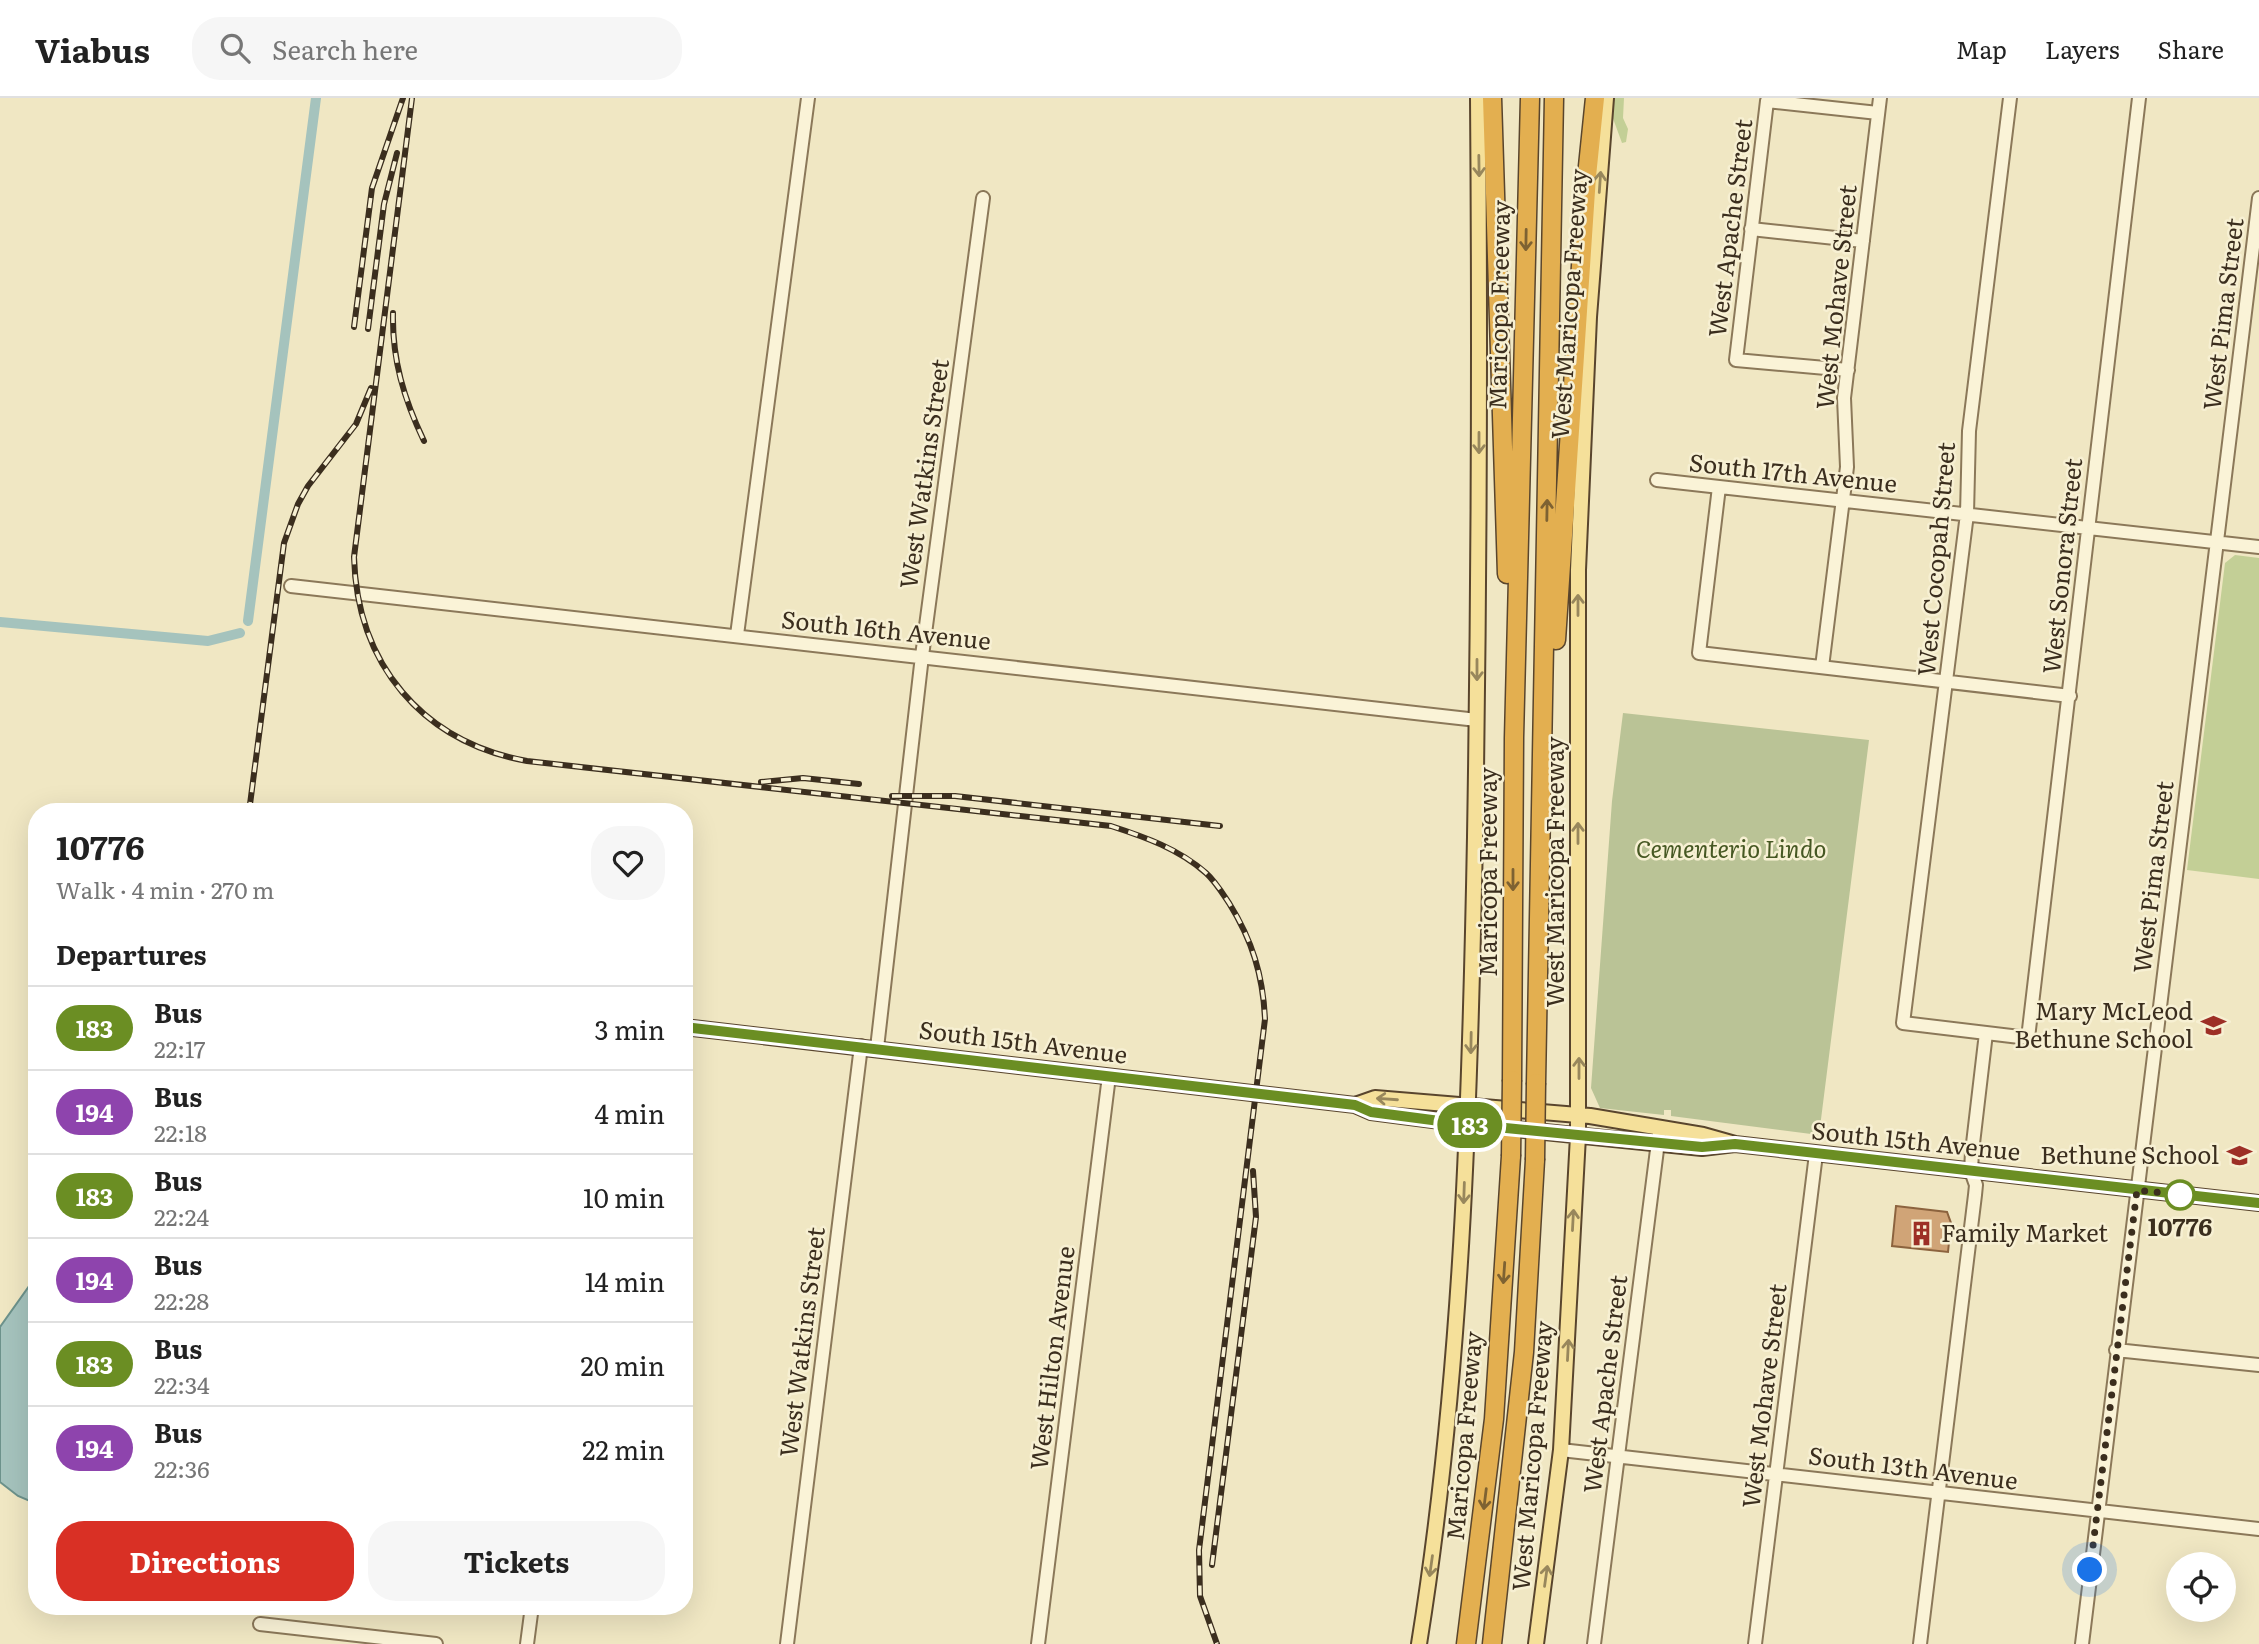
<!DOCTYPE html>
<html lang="en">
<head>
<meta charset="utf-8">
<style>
  body { margin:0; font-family:Literata,serif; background:#f6f6f6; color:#222; height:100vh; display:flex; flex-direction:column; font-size:26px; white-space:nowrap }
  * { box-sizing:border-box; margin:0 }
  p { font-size:23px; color:#767676 }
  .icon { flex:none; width:38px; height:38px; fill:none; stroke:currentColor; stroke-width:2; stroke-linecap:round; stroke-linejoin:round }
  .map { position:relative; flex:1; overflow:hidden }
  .details { position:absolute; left:28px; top:705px; width:665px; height:812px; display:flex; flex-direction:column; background:#fff; border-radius:28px; box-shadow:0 7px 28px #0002 }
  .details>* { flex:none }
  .badge { padding:0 14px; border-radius:23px; font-size:24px; line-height:46px }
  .fabs { position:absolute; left:2166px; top:1454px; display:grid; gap:14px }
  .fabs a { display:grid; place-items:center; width:70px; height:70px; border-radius:50%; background:#fff; box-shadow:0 7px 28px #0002; font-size:35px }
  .you { position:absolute; width:35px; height:35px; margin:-18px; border:5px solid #fff; border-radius:50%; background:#1a73e8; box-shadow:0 0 0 10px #1a73e833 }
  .map>.badge { position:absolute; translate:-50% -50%; box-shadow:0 0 0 4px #fff }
  h2 { padding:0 28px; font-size:26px; line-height:63px }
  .round { display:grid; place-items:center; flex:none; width:74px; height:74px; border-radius:28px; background:#f6f6f6 }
  .summary { display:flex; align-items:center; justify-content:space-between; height:119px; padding:0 28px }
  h1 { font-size:33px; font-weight:700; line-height:52px }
  .cta { display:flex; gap:14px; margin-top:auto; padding:14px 28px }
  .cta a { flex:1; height:80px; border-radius:28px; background:#d93025; color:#fff; font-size:28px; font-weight:700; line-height:80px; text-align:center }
  .cta a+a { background:#f6f6f6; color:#222 }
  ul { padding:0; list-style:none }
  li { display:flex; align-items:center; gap:21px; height:84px; padding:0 28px; border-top:2px solid #e0e0e0 }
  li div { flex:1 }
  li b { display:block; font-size:26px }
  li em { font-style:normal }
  li .badge { min-width:77px; font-weight:700; text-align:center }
  header { display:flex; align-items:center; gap:42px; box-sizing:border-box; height:98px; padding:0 35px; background:#fff; border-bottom:2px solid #e0e0e0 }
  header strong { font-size:33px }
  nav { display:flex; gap:38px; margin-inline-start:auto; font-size:24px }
  .search { width:490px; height:63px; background:#f6f6f6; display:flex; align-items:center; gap:18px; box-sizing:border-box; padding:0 24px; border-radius:28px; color:#767676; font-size:26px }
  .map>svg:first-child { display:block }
  .green { fill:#c3cf96 }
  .cemetery { fill:#bac396 }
  .water { fill:#a5c3bd; stroke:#6c928b; stroke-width:2 }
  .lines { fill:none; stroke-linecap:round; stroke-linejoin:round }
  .canal { stroke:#a5c3bd; stroke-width:10 }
  .building { fill:#d0a477; stroke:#8c633e; stroke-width:2 }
  .minor-casing { stroke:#8b7859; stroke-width:16 }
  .major-casing { stroke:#59452d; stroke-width:18 }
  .highway-casing { stroke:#59452d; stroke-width:21 }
  .minor { stroke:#faf3d7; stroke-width:12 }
  .major { stroke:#f5e09a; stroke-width:14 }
  .highway { stroke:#e3af50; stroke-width:18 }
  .rail-casing { stroke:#3b2e1e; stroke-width:6 }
  .rail { stroke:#f7f0d3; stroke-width:3.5; stroke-dasharray:10; stroke-linecap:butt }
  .highway-bridge-casing { stroke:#59452d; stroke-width:21; stroke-linecap:butt }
  .highway-bridge { stroke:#e3af50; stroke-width:18 }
  .oneway { stroke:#98875c }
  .oneway2 { stroke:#7e6232 }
  .line-casing { stroke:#fff; stroke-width:16 }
  .line { stroke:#6b8e23; stroke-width:10 }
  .walk { stroke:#3b2e1e; stroke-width:7; stroke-dasharray:0 12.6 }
  .stop-dot { fill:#fff; stroke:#6b8e23; stroke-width:3.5 }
  .labels { text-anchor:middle; stroke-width:5; stroke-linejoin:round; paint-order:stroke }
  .street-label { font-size:24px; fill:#3b2e1e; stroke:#f7f0d3 }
  .park-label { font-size:24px; font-style:italic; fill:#465823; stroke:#f7f0d3 }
  .poi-label { font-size:24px; fill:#3b2e1e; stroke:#f7f0d3; text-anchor:end }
  .stop-label { font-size:24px; font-weight:bold; fill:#3b2e1e; stroke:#f7f0d3 }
</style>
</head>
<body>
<header>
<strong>Viabus</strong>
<div class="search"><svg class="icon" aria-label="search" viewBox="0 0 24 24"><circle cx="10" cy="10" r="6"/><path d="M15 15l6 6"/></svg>Search here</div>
<nav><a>Map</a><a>Layers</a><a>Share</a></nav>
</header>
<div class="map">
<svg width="2259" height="1546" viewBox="0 0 2259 1546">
  <rect width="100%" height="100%" fill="#f0e7c3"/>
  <!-- green -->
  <path class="green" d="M1612 0H1624L1623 20 1628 31 1626 44 1622 45 1611 15Z
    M2235 457 2259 460V781L2187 772 2225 465Z"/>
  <!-- cemetery -->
  <path class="cemetery" d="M1623 615 1869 642 1819 1037 1671 1018V1012H1664V1017L1600 1010 1591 990 1612 703Z"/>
  <!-- water -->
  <path class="water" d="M37 1177V1406L18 1398 0 1384V1229Z"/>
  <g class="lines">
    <!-- canal -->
    <path class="canal" d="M248 523 316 0
      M0 524 208 543 240 535"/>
  </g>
  <!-- building -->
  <path class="building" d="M1896 1108 1947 1114 1951 1125 1948 1154 1892 1148Z"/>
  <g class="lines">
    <defs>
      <path id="minor" d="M2010 0 1969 333 1967 416 1903 925 2028 940 2139 0
        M1751 131 1863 143
        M1848 272 1736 262 1767 3 1878 15
        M1657 382 2259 449
        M1719 389 1699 555 2070 598
        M291 488 1477 622
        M737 537 808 0
        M1822 569 1847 369 1844 300 1880 0
        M877 950 922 558 983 100
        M2116 1252 2259 1267
        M1561 1352 2259 1431
        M260 1526 436 1546
        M527 1546 532 1508
        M787 1546 861 948
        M1038 1546 1109 978
        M1594 1546 1659 1036
        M1755 1546 1816 1056
        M1920 1546 1975 1097 1976 1087 1971 1073 1972 1054 1986 935
        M2082 1546 2259 100"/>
      <path id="major" d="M684 929 1355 1007 1371 1014 1456 1025 1702 1050 1735 1046
        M1355 1007 1375 1000 1590 1018 1703 1037 1735 1046 2259 1105
        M1419 1546C1462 1279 1470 1009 1475 739 1479 493 1480 246 1478 0
        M1536 1546 1561 1352 1578 1038V472L1589 219 1606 0"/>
      <path id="highway" d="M1492 0 1507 476
        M1556 542 1587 78 1595 0
        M1512 982 1514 640 1530 0
        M1536 985 1554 0
        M1466 1546 1494 1321 1511 1058
        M1492 1546 1524 1254 1535 1062"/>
    </defs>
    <!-- minor casing -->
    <use href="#minor" class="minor-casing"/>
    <!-- major casing -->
    <use href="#major" class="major-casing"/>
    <!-- highway casing -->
    <use href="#highway" class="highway-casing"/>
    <!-- minor -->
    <use href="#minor" class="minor"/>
    <!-- major -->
    <use href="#major" class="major"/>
    <!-- highway -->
    <use href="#highway" class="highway"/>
    <defs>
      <path id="rail" d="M412 0 354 459C357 566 422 644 527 663L1111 728C1145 739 1179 751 1206 775 1215 783 1223 796 1229 805 1252 842 1263 877 1265 921L1199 1452 1200 1498 1217 1546
        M393 215C392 262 404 301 424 343
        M354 229 372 90 403 0
        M368 231 384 106 397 55
        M761 684 803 680 859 686
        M892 698H955L1220 728
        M249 714 284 445 298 406 308 388 356 326 371 290
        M1212 1467 1256 1119 1253 1073"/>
    </defs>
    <!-- rail casing -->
    <use href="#rail" class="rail-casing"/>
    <!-- rail -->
    <use href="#rail" class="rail"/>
    <defs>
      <path id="highway-bridge" d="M1511 1058 1512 982
        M1535 1062 1536 985"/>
    </defs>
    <!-- highway-bridge casing -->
    <use href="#highway-bridge" class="highway-bridge-casing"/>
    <!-- highway-bridge -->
    <use href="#highway-bridge" class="highway-bridge"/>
  </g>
  <!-- one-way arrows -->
  <defs><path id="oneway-shaft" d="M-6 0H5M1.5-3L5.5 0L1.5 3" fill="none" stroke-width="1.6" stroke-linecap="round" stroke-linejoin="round" transform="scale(1.75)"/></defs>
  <g class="oneway">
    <use href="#oneway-shaft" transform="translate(1479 68) rotate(89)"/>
    <use href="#oneway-shaft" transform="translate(1600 84) rotate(-86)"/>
    <use href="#oneway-shaft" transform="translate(1479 345) rotate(90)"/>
    <use href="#oneway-shaft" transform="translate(1578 507) rotate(-90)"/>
    <use href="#oneway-shaft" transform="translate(1477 572) rotate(90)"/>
    <use href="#oneway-shaft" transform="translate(1578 735) rotate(-90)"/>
    <use href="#oneway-shaft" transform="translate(1471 945) rotate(91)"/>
    <use href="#oneway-shaft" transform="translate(1579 970) rotate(-90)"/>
    <use href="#oneway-shaft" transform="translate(1387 1001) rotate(-176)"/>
    <use href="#oneway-shaft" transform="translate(1464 1095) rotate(92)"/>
    <use href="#oneway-shaft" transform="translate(1573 1122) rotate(-87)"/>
    <use href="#oneway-shaft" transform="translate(1568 1252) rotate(-87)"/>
    <use href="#oneway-shaft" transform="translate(1431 1468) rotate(98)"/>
    <use href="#oneway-shaft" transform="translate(1546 1478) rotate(-82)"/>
  </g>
  <g class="oneway2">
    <use href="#oneway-shaft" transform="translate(1526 142) rotate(91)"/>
    <use href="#oneway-shaft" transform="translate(1547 412) rotate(-89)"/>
    <use href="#oneway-shaft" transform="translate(1513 782) rotate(90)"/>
    <use href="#oneway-shaft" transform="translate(1504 1175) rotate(94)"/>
    <use href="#oneway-shaft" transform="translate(1485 1401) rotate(97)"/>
  </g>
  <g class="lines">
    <defs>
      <path id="line" d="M684 929 1355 1007 1371 1014 1455 1025 1702 1049 1735 1046 2259 1105"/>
    </defs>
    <!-- line casing -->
    <use href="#line" class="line-casing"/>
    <!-- line -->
    <use href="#line" class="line"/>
    <!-- walk -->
    <path class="walk" d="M2090 1472 2137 1092 2180 1097"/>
  </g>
  <!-- icons -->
  <defs>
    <symbol id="school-bare" viewBox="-9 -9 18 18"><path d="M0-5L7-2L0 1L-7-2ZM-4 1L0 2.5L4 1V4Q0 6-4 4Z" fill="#9d2f26" stroke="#f7f0d3" stroke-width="2.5" paint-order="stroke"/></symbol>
    <symbol id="building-bare" viewBox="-9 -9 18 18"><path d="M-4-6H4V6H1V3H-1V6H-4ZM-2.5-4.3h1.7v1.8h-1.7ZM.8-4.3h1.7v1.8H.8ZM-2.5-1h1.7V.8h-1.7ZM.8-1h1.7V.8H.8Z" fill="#9d2f26" stroke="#f7f0d3" stroke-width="2.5" paint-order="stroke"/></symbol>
  </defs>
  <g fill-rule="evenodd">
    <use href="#school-bare" x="2196" y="910" width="35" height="35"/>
    <use href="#school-bare" x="2222" y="1040" width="35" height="35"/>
    <use href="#building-bare" x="1904" y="1118" width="35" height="35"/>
  </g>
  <!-- markers -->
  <circle class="stop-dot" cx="2180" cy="1097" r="14"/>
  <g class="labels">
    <!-- street labels -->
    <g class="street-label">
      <text transform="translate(1731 130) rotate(-83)" y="8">West Apache Street</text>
      <text transform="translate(1837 199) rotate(-84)" y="8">West Mohave Street</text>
      <text transform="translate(1570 206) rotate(-86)" y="8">West Maricopa Freeway</text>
      <text transform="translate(1500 207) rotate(-89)" y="8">Maricopa Freeway</text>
      <text transform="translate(2224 216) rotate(-83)" y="8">West Pima Street</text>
      <text transform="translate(925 376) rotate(-82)" y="8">West Watkins Street</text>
      <text transform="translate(1793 376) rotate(6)" y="8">South 17th Avenue</text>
      <text transform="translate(1937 461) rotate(-85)" y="8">West Cocopah Street</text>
      <text transform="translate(2063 468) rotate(-84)" y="8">West Sonora Street</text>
      <text transform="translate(886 533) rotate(6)" y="8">South 16th Avenue</text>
      <text transform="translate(1489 774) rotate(-90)" y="8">Maricopa Freeway</text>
      <text transform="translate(1556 774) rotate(-90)" y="8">West Maricopa Freeway</text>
      <text transform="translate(2154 779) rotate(-83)" y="8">West Pima Street</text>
      <text transform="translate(1023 945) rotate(7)" y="8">South 15th Avenue</text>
      <text transform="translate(1916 1044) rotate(6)" y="8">South 15th Avenue</text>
      <text transform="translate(803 1244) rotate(-83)" y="8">West Watkins Street</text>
      <text transform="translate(1053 1260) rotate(-83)" y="8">West Hilton Avenue</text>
      <text transform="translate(1606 1286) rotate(-83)" y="8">West Apache Street</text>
      <text transform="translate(1765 1298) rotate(-83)" y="8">West Mohave Street</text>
      <text transform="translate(1465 1338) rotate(-85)" y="8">Maricopa Freeway</text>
      <text transform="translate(1533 1358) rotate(-85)" y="8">West Maricopa Freeway</text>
      <text transform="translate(1913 1371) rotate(7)" y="8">South 13th Avenue</text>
    </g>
    <!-- park labels -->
    <g class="park-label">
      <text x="1731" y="760">Cementerio Lindo</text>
    </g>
    <!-- poi labels -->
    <g class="poi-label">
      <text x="2193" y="922">Mary McLeod<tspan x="2193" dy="28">Bethune School</tspan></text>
      <text x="2219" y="1066">Bethune School</text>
      <text x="1941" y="1144" text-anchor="start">Family Market</text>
    </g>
    <!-- stop labels -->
    <g class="stop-label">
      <text x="2180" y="1138">10776</text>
    </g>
  </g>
</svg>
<div class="fabs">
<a><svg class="icon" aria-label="locate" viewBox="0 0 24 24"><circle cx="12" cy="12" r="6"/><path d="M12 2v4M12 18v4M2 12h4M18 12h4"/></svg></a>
</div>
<div class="you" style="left:2090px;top:1472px"></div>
<b class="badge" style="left:1470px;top:1027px;background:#6b8e23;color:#fff">183</b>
<section class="details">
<div class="summary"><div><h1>10776</h1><p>Walk · 4 min · 270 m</p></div><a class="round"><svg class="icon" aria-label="heart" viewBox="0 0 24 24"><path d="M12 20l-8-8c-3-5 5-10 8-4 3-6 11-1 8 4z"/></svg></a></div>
<h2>Departures</h2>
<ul>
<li><span class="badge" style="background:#6b8e23;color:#fff">183</span><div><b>Bus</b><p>22:17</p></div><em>3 min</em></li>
<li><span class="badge" style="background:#8e44ad;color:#fff">194</span><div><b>Bus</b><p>22:18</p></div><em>4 min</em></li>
<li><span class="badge" style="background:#6b8e23;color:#fff">183</span><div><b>Bus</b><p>22:24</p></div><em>10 min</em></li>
<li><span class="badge" style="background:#8e44ad;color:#fff">194</span><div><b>Bus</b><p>22:28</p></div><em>14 min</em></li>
<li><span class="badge" style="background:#6b8e23;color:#fff">183</span><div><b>Bus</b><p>22:34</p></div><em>20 min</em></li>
<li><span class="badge" style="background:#8e44ad;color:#fff">194</span><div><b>Bus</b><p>22:36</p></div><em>22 min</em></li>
</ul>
<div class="cta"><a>Directions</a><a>Tickets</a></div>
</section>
</div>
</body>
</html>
